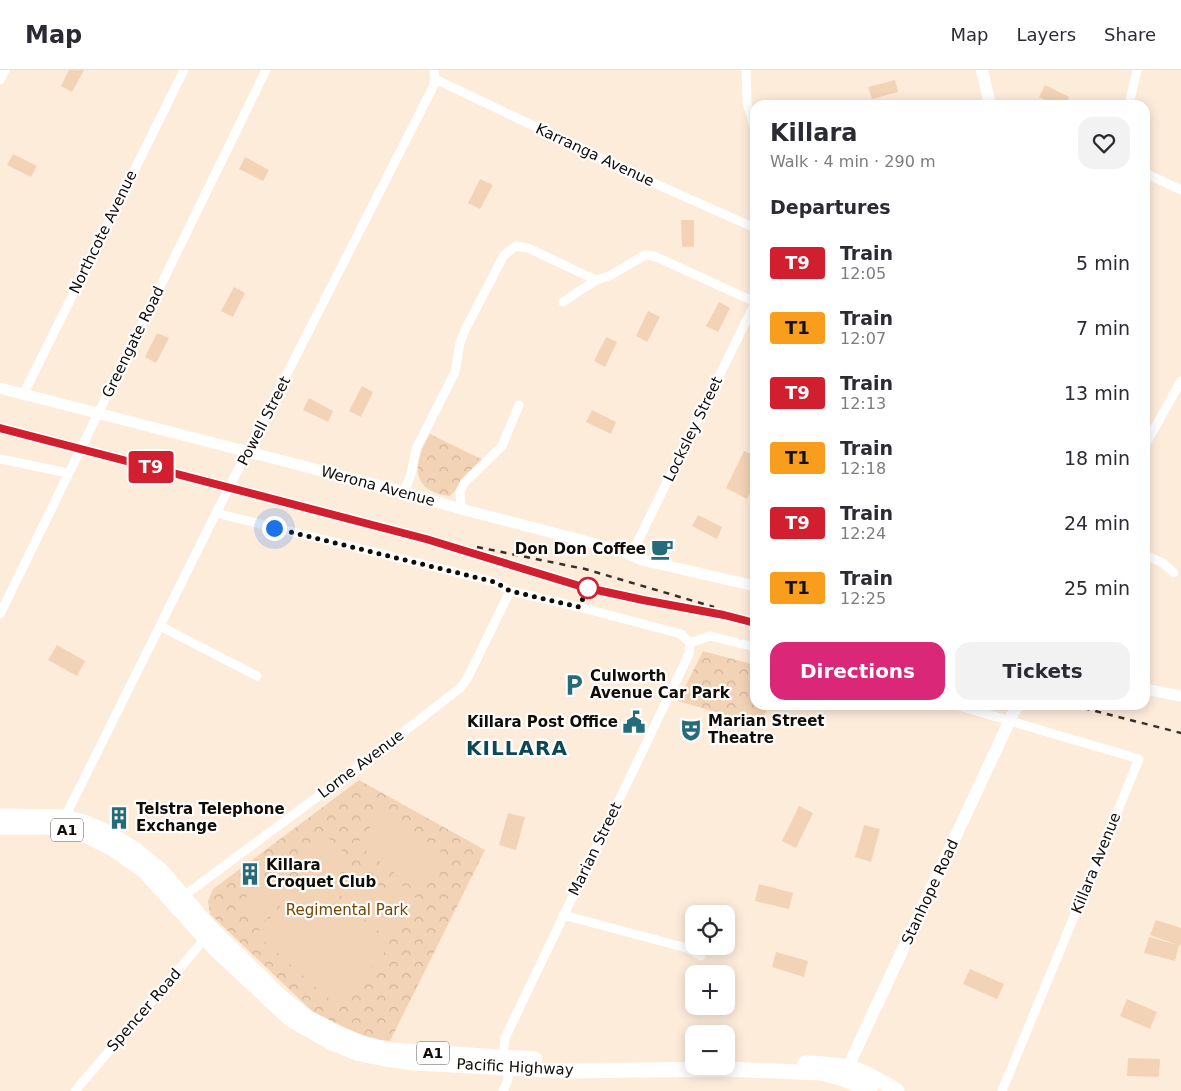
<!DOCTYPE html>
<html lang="en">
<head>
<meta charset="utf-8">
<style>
  body { margin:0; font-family:"DejaVu Sans",sans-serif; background:#f2f2f3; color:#2b2b33; height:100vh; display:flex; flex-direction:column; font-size:19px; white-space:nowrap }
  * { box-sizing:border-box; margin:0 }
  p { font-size:16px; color:#7c7c81 }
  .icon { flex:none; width:28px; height:28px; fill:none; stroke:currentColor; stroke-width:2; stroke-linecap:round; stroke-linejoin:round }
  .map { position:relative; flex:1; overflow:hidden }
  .sheet { position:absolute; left:750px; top:30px; width:400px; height:610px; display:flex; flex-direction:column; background:#fff; border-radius:15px; box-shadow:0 2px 12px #0003 }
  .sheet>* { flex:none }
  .badge { padding:0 10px; border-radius:4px; font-size:18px; line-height:32px }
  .controls { position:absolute; left:685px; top:835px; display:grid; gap:10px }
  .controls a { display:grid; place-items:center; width:50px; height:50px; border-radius:10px; background:#fff; box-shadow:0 2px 12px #0003; font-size:25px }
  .you { position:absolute; width:25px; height:25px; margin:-12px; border:4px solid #fff; border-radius:50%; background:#1a73e8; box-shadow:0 0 0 8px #1a73e833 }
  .map>.badge { position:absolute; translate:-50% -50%; box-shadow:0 0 0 2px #fff }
  h2 { padding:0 20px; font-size:19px; line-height:45px }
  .round { display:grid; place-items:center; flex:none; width:52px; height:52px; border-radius:15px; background:#f2f2f3 }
  .overview { display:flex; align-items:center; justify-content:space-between; height:85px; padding:0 20px }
  h1 { font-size:24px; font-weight:700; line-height:38px }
  .action { display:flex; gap:10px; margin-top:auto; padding:10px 20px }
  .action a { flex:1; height:58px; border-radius:15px; background:#db2777; color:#fff; font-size:20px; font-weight:700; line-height:58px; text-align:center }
  .action a+a { background:#f2f2f3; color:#2b2b33 }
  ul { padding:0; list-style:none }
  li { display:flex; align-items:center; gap:15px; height:65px; padding:0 20px }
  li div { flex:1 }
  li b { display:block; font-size:19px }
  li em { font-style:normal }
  li .badge { min-width:55px; font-weight:700; text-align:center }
  header { display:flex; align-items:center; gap:30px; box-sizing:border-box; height:70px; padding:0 25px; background:#fff; border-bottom:1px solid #e1e1e2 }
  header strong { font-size:24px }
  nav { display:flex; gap:28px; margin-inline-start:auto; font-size:18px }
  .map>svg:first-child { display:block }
  .park { fill:url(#park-crowns) }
  .garden { fill:#f3d3b6 }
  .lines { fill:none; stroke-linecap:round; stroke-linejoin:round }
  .minor { stroke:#fff; stroke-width:9 }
  .tertiary { stroke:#fff; stroke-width:11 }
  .secondary { stroke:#fff; stroke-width:12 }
  .trunk { stroke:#fff; stroke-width:15 }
  .rail { stroke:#373028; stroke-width:2.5; stroke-dasharray:6 6; stroke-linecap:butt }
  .line-casing { stroke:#fff; stroke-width:11 }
  .line { stroke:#d11f2f; stroke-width:8 }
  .walk { stroke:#110c06; stroke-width:5; stroke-dasharray:0 9 }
  .stop-dot { fill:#fff; stroke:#d11f2f; stroke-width:2.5 }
  .labels { text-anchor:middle; stroke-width:4.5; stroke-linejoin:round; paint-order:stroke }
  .shield { fill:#fff; stroke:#585551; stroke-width:1 }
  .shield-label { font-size:14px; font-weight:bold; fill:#110c06 }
  .street-label { font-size:15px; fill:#110c06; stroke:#fff }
  .poi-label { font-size:15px; font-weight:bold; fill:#110c06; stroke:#fff; text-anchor:start }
  .park-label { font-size:15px; fill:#764400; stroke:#fff }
  .district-label { font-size:20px; font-weight:bold; letter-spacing:1px; fill:#0d4854; stroke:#fff }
</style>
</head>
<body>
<header>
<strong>Map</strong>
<nav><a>Map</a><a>Layers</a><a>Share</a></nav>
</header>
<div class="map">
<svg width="1181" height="1021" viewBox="0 0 1181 1021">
  <defs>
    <pattern id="park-crowns" width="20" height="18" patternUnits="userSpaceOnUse" patternTransform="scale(1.25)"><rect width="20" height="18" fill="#f3d3b6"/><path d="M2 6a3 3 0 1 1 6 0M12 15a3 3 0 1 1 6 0" fill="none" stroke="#cfb49b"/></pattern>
  </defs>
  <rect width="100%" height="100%" fill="#feecdb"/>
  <!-- park -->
  <path class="park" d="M430 364 483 390 450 426C409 421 413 393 430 364Z
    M703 581 755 595V635H769L759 655 678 631Z
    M359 710 485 780 390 971 367 968 313 942 210 844 208 831 213 819Z"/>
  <!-- garden -->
  <path class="garden" d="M69 0H84L72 22 61 16Z
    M895 10 898 22 872 29 868 17Z
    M1045 15 1069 27 1065 35H1056L1039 27Z
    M13 84 37 96 31 107 7 95Z
    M245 87 269 100 263 111 239 99Z
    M480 109 493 115 480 139 468 133Z
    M681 150H694V177H682Z
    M234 217 245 223 233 247 221 241Z
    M719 232 730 238 718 262 706 256Z
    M648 241 660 247 647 272 636 266Z
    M157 263 169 268 156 293 145 287Z
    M606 267 617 272 605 297 594 291Z
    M362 316 373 322 361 347 349 341Z
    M309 328 333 341 328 352 303 340Z
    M592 340 616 352 611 364 586 352Z
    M744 381 755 386V412L747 429 726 418Z
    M698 445 722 457 717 469 692 456Z
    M57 575 85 591 77 606 48 590Z
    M799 736 813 743 796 778 782 771Z
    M385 738 449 789 421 824 357 774Z
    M508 743 525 747 516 780 499 775Z
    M864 755 880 759 871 792 855 787Z
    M327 767 349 787 325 814 302 795Z
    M355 794 382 818 361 842 333 819Z
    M308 805 389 877 337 936 256 864Z
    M394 808 422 833 389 870 361 846Z
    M263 809 285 829 260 856 238 836Z
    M759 814 793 823 789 839 755 831Z
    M1156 850 1181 858V876L1179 875 1175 891 1144 883 1149 867 1178 875 1150 865Z
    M776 882 808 891 804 907 772 897Z
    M970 899 1004 914 997 929 963 914Z
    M1127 929 1157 942 1150 959 1120 946Z
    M1128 988 1160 989 1159 1007 1127 1006Z"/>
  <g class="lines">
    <!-- minor -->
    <path class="minor" d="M746 0 747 33 755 60
      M435 9 656 114 755 158
      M0 10 5 0
      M1129 35 1137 0
      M1145 103 1181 120
      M563 232 596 210
      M23 325 184 0
      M1145 375 1181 311
      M0 389 68 403
      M404 422 411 404 416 379 455 302 460 273 465 260 504 185 516 176 528 178 596 210 609 206 645 185 654 186 755 232
      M461 439 460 422 464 413 502 376 519 335
      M216 443 495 512 510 521 579 537 681 564 690 573
      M631 485 755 233
      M1145 485 1163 493 1174 503
      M0 544 266 0
      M160 556 257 606
      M690 573 710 566 755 577
      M956 635 1139 689 1002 1021
      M65 747 216 443 433 17 435 9 434 0
      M181 828 383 678 460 618 467 609 510 521
      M563 845 687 878 701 886
      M503 986 505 968 689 584 690 573
      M75 1021 208 865
      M503 1021 508 1010V997"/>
    <!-- tertiary -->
    <path class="tertiary" d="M0 318 404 422 461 439 585 471 622 481 642 490 755 516
      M1145 619 1181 626"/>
    <!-- secondary -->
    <path class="secondary" d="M982 0 990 35
      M846 1005 853 986 1017 635"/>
    <!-- trunk -->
    <path class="trunk" d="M0 746 65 747 87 753 105 761 136 780 162 801 206 853 281 927 307 947 337 963 362 973 389 980 535 989
      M0 757H48L63 759 81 763 113 779 144 801 214 878 291 950 332 973 360 984 386 989 415 993 566 1001 724 999 821 1003 844 1009 870 1021
      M805 993C848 994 861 998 897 1021"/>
    <!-- rail -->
    <path class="rail" d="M0 358 426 469 583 517 643 531 723 545 755 553
      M477 477 585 499 714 537
      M1072 635 1181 663"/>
  </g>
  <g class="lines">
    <defs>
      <path id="line" d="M0 358 426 469 583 517 643 530 724 545 755 553"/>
    </defs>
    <!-- line casing -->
    <use href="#line" class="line-casing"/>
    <!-- line -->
    <use href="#line" class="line"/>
    <!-- walk -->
    <path class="walk" d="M274 458 495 512 510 521 579 537 588 518"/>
  </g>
  <!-- icons -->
  <defs>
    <symbol id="cafe-bare" viewBox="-9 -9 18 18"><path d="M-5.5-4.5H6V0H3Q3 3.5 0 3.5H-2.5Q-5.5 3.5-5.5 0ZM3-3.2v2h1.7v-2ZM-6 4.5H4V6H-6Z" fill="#256b7a" stroke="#fff" stroke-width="2.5" paint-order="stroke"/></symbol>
    <symbol id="parking-bare" viewBox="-9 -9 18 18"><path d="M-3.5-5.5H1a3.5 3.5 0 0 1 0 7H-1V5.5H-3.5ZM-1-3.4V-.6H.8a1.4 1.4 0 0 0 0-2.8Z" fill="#256b7a" stroke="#fff" stroke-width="2.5" paint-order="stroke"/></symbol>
    <symbol id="civic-bare" viewBox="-9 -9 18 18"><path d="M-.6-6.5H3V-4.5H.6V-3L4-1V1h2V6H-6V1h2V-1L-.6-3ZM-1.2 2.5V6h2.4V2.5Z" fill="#256b7a" stroke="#fff" stroke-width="2.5" paint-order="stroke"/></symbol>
    <symbol id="theatre-bare" viewBox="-9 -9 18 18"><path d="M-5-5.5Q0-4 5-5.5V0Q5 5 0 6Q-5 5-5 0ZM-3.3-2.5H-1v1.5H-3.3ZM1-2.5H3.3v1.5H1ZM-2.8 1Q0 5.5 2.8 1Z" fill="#256b7a" stroke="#fff" stroke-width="2.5" paint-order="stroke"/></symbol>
    <symbol id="building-bare" viewBox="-9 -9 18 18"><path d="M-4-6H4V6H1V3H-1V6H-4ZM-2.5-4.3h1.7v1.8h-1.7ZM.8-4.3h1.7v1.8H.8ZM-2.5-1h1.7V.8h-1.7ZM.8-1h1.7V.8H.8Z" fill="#256b7a" stroke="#fff" stroke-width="2.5" paint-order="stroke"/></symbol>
  </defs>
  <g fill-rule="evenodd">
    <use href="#cafe-bare" x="646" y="463" width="32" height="32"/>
    <use href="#parking-bare" x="558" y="599" width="32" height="32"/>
    <use href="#civic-bare" x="618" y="636" width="32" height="32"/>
    <use href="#theatre-bare" x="675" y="644" width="32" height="32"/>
    <use href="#building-bare" x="103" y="732" width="32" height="32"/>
    <use href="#building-bare" x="234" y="788" width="32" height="32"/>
  </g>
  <!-- markers -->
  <circle class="stop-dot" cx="588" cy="518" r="10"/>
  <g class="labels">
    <!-- shield labels -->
    <g class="shield">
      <rect x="51" y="748.5" width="32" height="23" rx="4"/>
      <rect x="417" y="971.5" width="32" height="23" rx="4"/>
    </g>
    <g class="shield-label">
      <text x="67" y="765">A1</text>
      <text x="433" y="988">A1</text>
    </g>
    <!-- street labels -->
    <g class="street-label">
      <text transform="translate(595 85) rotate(25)" y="5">Karranga Avenue</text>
      <text transform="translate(103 162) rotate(-64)" y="5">Northcote Avenue</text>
      <text transform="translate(133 272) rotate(-64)" y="5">Greengate Road</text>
      <text transform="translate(264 351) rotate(-63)" y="5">Powell Street</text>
      <text transform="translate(693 359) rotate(-64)" y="5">Locksley Street</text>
      <text transform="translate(378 416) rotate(15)" y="5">Werona Avenue</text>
      <text transform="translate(361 694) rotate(-37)" y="5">Lorne Avenue</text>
      <text transform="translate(595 779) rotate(-64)" y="5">Marian Street</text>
      <text transform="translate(1096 793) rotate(-68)" y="5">Killara Avenue</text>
      <text transform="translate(930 822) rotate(-65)" y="5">Stanhope Road</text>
      <text transform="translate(144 940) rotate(-49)" y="5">Spencer Road</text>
      <text transform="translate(515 997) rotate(3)" y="5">Pacific Highway</text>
    </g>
    <!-- poi labels -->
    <g class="poi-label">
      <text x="646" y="484" text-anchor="end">Don Don Coffee</text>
      <text x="590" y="611">Culworth<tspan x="590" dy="17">Avenue Car Park</tspan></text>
      <text x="708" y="656">Marian Street<tspan x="708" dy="17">Theatre</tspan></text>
      <text x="618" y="657" text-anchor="end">Killara Post Office</text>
      <text x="136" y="744">Telstra Telephone<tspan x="136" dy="17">Exchange</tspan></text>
      <text x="266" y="800">Killara<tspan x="266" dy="17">Croquet Club</tspan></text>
    </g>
    <!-- park labels -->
    <g class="park-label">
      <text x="347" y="845">Regimental Park</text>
    </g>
    <!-- district labels -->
    <g class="district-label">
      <text x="517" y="685">KILLARA</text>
    </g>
  </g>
</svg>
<div class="controls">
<a><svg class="icon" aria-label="locate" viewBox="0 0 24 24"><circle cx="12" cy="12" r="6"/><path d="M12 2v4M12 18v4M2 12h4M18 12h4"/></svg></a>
<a>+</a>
<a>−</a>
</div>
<div class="you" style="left:274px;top:458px"></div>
<b class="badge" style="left:151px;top:397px;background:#d11f2f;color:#fff">T9</b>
<section class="sheet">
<div class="overview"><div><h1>Killara</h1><p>Walk · 4 min · 290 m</p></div><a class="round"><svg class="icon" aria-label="heart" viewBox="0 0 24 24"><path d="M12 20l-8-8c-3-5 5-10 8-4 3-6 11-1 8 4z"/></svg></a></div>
<h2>Departures</h2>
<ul>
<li><span class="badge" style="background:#d11f2f;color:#fff">T9</span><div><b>Train</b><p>12:05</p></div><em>5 min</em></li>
<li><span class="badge" style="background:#f99d1c;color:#111">T1</span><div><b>Train</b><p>12:07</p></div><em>7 min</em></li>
<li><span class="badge" style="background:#d11f2f;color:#fff">T9</span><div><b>Train</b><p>12:13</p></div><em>13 min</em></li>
<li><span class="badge" style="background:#f99d1c;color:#111">T1</span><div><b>Train</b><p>12:18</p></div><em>18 min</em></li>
<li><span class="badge" style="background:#d11f2f;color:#fff">T9</span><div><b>Train</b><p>12:24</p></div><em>24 min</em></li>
<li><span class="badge" style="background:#f99d1c;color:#111">T1</span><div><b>Train</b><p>12:25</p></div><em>25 min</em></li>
</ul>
<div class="action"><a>Directions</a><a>Tickets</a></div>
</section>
</div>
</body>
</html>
